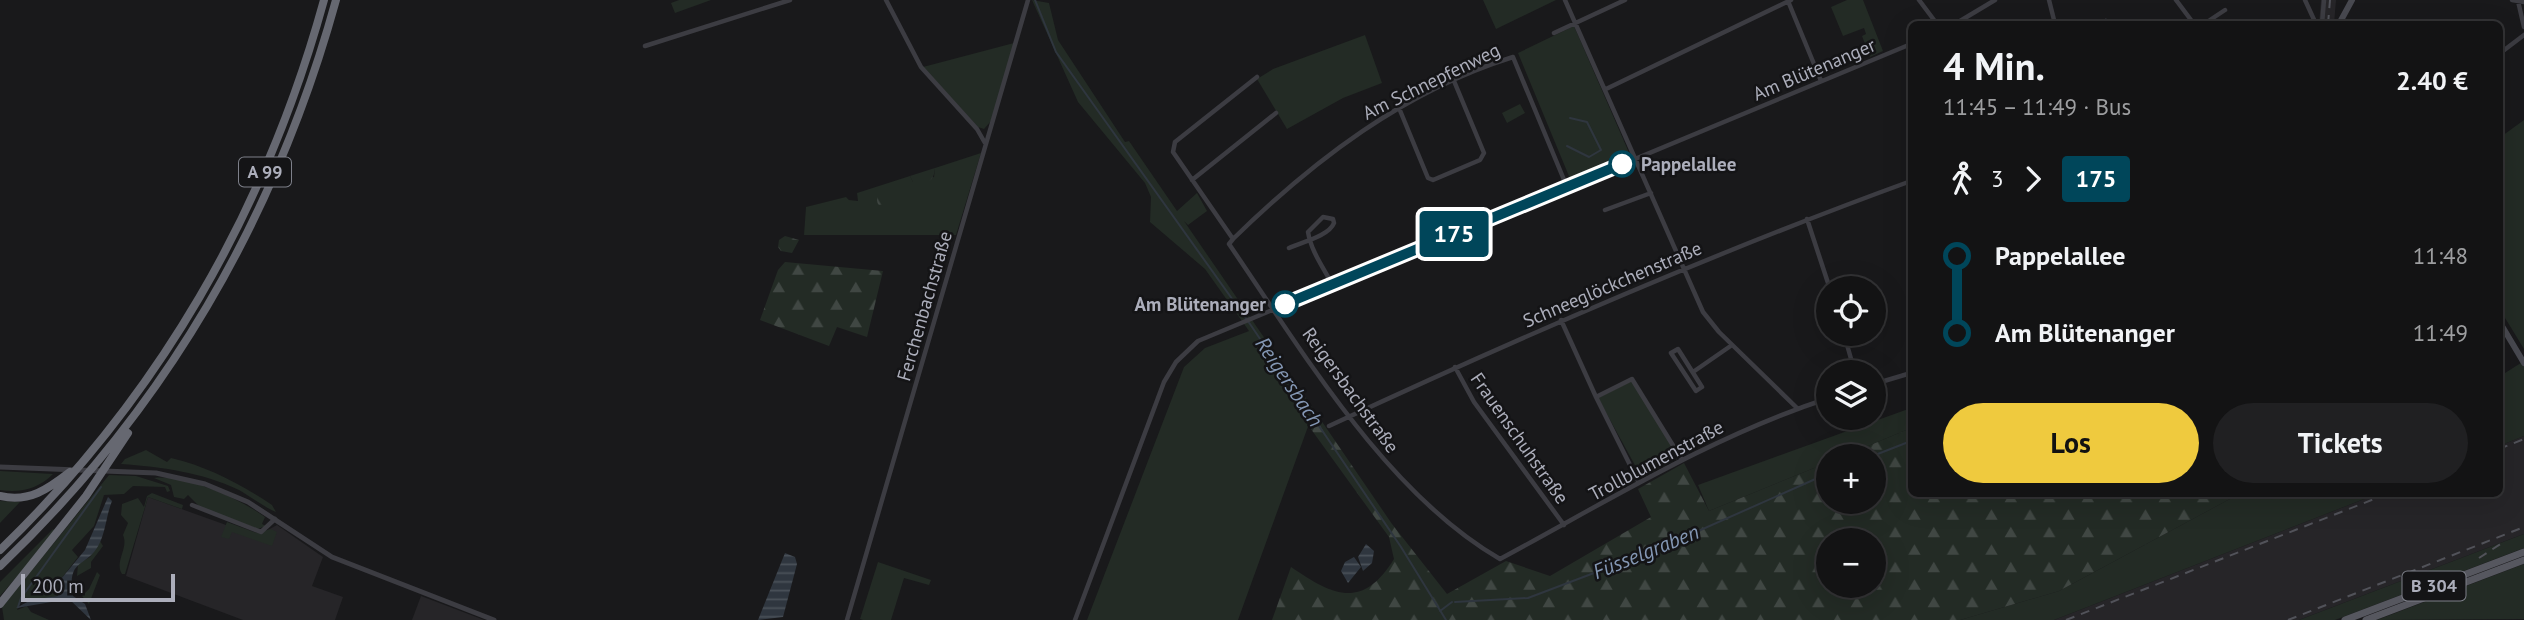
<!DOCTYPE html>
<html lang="de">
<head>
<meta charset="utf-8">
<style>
  body { margin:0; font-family:"PT Sans",sans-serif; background:#202022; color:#f1f3f6; height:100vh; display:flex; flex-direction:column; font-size:26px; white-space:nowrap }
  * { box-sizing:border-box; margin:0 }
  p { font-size:23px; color:#9d9ea0 }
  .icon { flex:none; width:38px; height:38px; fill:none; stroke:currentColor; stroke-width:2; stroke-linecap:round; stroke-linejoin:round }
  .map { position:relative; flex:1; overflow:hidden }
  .sheet { position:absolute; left:1908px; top:21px; width:595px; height:476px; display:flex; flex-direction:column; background:#131314; border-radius:10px; box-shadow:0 7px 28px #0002,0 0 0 2px #323234 }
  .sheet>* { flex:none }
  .badge { padding:0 14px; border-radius:5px; font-size:24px; line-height:46px }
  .fabs { position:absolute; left:1816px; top:276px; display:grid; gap:14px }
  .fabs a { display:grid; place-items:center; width:70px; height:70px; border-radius:50%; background:#131314; box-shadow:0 7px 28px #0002,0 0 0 2px #323234; font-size:35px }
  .scale { position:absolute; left:21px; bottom:18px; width:154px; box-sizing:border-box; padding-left:7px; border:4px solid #acaebb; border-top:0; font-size:19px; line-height:24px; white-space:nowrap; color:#acaebb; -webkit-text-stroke:5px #141416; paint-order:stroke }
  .map>.badge { position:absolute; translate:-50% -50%; box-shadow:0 0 0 4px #fff }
  .legs { display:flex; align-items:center; gap:10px; height:77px; padding:0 35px; font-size:23px }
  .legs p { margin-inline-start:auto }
  .head { display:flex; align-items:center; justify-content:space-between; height:119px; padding:0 35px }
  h1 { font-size:38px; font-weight:800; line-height:52px }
  .action { display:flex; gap:14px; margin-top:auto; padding:14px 35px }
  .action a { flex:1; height:80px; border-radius:42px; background:#efca3e; color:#111; font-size:28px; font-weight:800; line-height:80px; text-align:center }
  .action a+a { background:#202022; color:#f1f3f6 }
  ul { padding:0 35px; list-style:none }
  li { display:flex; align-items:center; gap:24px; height:77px; font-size:26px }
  li i { display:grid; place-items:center; width:10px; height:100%; margin:0 9px; background:currentColor }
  li i::after { content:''; width:18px; height:18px; margin:-9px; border:5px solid; border-radius:50%; background:#131314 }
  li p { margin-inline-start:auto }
  li:first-child i { background:linear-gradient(#0000 50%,currentColor 0) }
  li:last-child i { background:linear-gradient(currentColor 50%,#0000 0) }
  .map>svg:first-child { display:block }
  .built { fill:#262528 }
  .green { fill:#232b25 }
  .forest { fill:url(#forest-firs); fill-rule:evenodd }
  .water { fill:url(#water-rules) }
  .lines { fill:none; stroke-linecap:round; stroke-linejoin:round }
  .stream { stroke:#2f363f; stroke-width:2 }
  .minor { stroke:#3c3c42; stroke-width:4.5 }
  .tertiary { stroke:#3c3c42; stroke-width:5 }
  .secondary { stroke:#484950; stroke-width:6 }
  .primary { stroke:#56575f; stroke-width:7 }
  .motorway { stroke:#666871; stroke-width:8 }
  .rail { stroke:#515259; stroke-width:2; stroke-dasharray:9 7; stroke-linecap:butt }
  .line-1-casing { stroke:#fff; stroke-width:16 }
  .line-1 { stroke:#00465a; stroke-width:10 }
  .stop-1-dot { fill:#fff; stroke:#00465a; stroke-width:3.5 }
  .labels { text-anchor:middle; stroke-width:5; stroke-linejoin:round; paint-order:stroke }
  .shield { fill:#141416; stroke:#7e808a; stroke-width:2 }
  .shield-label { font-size:18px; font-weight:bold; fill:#acaebb }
  .street-label { font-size:19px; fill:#acaebb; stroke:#141416 }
  .stop-label { font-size:19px; font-weight:bold; fill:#acaebb; stroke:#141416; text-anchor:start }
  .water-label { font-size:21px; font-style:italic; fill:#8497b4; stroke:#141416 }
</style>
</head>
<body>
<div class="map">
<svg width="2524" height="620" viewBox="0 0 2524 620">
  <defs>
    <pattern id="forest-firs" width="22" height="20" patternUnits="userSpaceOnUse" patternTransform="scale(1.75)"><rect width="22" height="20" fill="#232b25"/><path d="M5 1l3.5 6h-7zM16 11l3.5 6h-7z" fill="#404743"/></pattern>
    <pattern id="water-rules" width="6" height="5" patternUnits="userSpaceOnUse" patternTransform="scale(1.75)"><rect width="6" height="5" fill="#2f363f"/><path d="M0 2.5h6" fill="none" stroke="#4a5159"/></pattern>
  </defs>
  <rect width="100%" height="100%" fill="#19191b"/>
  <!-- built -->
  <path class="built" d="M2321 0H2336L2334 24H2319Z
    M2524 436V534L2516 537 2299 620H2054L2377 494H2499V446Z
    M148 497 257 536 277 525 323 557 312 586 343 597 335 620H243L126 576Z
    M421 596 484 620H412Z"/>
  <!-- green -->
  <path class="green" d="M679 0H711L675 13 671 3Z
    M1032 0 1049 3 1058 40 1125 142 1129 141 1177 211 1197 193 1207 211 1188 225 1184 221 1314 410 1238 620H1087L1184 367 1205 348 1249 331 1205 269 1150 222 1151 197 1145 183 1078 102Z
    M1483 0H1556L1496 29Z
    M1847 0H1863L1883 51 1870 57 1862 36 1866 34 1864 28 1843 36 1831 7Z
    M1574 26 1630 155 1571 181 1518 53Z
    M1365 35 1382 83 1343 98 1287 129 1257 79 1273 69Z
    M1014 43 991 121 984 129 978 127 923 67Z
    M1520 104 1525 113 1507 123 1502 113Z
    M2524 120V349L2499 308V132L2502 136Z
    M981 153 956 235H804L806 207 846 197 849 200 858 201 857 193 910 176 913 182 934 177 935 168Z
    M2499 359 2505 373 2524 361V436L2499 446Z
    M1632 381 1679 458 1642 478 1598 398Z
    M1911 408V428L1842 457H1829V462L1709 511 1698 485Z
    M146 450 167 462 171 458C209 467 240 484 272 505L276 512C264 507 251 497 239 490 201 472 162 467 121 464L125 459Z
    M0 471 53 474C38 489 21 493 0 490Z
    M109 475 136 476 168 486 170 491 167 492 165 487 133 486 124 494 104 495 94 526 72 550 78 557 61 579 58 596 27 602 22 600 17 610 27 606 31 612 49 620H4L2 607Z
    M154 478C185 474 240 499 265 517L262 524 266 526 258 529 200 507 188 495 184 499 174 497 171 485Z
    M152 493 183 505 182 509 148 497 125 574H122C114 562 129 548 123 535L128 523 121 515 122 504 138 498 144 507 147 496Z
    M2239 494H2377L2054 620H1960L2059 591Z
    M0 501 20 502 0 523Z
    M227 522 257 533 271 529 277 532 272 546 232 532 229 539 221 537Z
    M53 529 56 532 0 596V582Z
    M2524 534V548L2335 620H2299Z
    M100 541 103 546 91 562V568L77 576 78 564 90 557Z
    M878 562 931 580 929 585 904 578 891 620H863L860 619Z
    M2524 564V619L2377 620Z
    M97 572 100 575 89 604 82 596 89 589Z"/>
  <!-- forest -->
  <path class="forest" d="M935 168C934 179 930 182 920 186L913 182 910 176Z
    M877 200a8 8 0 1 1 16 0a8 8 0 1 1-16 0Z
    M785 236 799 240 792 253 781 251 778 247 779 240Z
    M785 262 883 271 867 337 837 327 829 346 760 320 778 270Z
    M1314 410 1392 524 1447 594 1506 561 1550 576 1651 517 1638 489 1684 463 1709 511 1829 462V502H1874V457H1842L1911 428V494H2239L2059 591 1960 620H1272L1291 567C1332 595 1362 611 1394 559L1389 537 1308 425ZM1829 541H1874V586H1829Z"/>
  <!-- water -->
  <path class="water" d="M108 497 112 501C107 513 106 528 101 540 89 570 66 555 73 596L85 604 91 620 69 599 16 608 31 600 58 596 61 579 85 550Z
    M1366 544 1374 551 1372 563 1363 571 1358 557Z
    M785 553 795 557 797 564 783 617 758 620Z
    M1354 557 1361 567 1348 583 1341 571 1345 562Z"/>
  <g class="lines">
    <!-- stream -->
    <path class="stream" d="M1035 0 1056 52 1250 324 1401 547 1446 620
      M1567 146 1589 157 1601 150 1587 122 1570 118
      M1870 457 1911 441
      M1455 602 1528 598 1660 548 1829 473
      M18 607 21 598 101 487
      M1440 611 1452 602"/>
    <!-- minor -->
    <path class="minor" d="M886 0 921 67 977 129 985 143
      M1565 0 1703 312 1719 332 1797 408
      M1919 0 1937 24
      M2049 0 2055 24
      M2176 0 2194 24
      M2305 0 2316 24
      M2512 0 2524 2
      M1788 1 1821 81
      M2518 1 2524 27
      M2106 21 2110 24
      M1955 24 1995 0
      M2204 24 2225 10
      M2322 24 2324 0
      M1554 33 1625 0
      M645 46 790 0
      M2499 54 2524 35
      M1257 77 1175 142 1173 152 1233 239 1229 244C1303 352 1386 493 1500 559 1608 501 1712 436 1829 398
      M1606 89 1791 0
      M1399 108 1428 178 1433 180 1480 160 1484 153 1454 81
      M1192 180 1276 113
      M1605 210 1651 193
      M1807 219 1830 289
      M1233 239C1314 160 1404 91 1513 57L1567 187
      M1289 248C1302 242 1329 236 1334 223L1333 219 1323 217 1308 232C1311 251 1323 267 1332 284
      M1561 320 1596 397
      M1844 334 1855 373
      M1678 349 1702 387 1696 391 1671 353Z
      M1455 367 1474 402 1564 525
      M1693 372 1732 345
      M1874 384 1911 373
      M1329 426C1520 337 1713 253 1911 181
      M1639 483 1596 397 1632 379 1682 460
      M192 505 261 532 275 519
      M847 620 1028 0
      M1075 620 1164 382 1176 362 1198 341 1911 44"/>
    <!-- tertiary -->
    <path class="tertiary" d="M0 467 156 473 205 484 248 502 332 557 494 620"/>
    <!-- secondary -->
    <path class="secondary" d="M2339 24 2352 0
      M2499 321 2524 363"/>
    <!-- primary -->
    <path class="primary" d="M2345 620 2524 552
      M2366 620 2524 560"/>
    <!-- motorway -->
    <path class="motorway" d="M0 496C29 503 48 489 70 472
      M0 550C158 398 266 211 324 0
      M0 566C164 410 276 218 336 0
      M0 604 86 496 128 433"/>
    <!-- rail -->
    <path class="rail" d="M2328 24 2330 0
      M2499 449 2524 439
      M2479 558 2502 543
      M2066 620 2387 494
      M2288 620 2524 527"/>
  </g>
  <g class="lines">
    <defs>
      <path id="line-1" d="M1285 304 1622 164"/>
    </defs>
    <!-- line-1 casing -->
    <use href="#line-1" class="line-1-casing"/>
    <!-- line-1 -->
    <use href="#line-1" class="line-1"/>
  </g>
  <!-- markers -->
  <g class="stop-1-dot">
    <circle cx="1622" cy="164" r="12"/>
    <circle cx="1285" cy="304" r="12"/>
  </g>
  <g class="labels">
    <!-- shield labels -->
    <g class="shield">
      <rect x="239" y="157.5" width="52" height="29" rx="5"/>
      <rect x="2402.5" y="571.5" width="63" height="29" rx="5"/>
    </g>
    <g class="shield-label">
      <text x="265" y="178">A 99</text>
      <text x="2434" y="592">B 304</text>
    </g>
    <!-- street labels -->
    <g class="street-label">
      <text transform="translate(1814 69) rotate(-23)" y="7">Am Blütenanger</text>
      <text transform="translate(1431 81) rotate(-26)" y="7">Am Schnepfenweg</text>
      <text transform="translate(1612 284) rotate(-23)" y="7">Schneeglöckchenstraße</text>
      <text transform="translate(924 306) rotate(-74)" y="7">Ferchenbachstraße</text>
      <text transform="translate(1351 390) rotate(54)" y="7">Reigersbachstraße</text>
      <text transform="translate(1520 438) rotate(55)" y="7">Frauenschuhstraße</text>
      <text transform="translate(1656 460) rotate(-28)" y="7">Trollblumenstraße</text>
    </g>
    <!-- stop labels -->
    <g class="stop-label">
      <text x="1641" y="171">Pappelallee</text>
      <text x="1266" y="311" text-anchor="end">Am Blütenanger</text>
    </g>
    <!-- water labels -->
    <g class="water-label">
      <text transform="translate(1289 382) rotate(56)" y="7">Reigersbach</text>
      <text transform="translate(1646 552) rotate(-22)" y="7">Füsselgraben</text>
    </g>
  </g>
</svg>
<div class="fabs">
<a><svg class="icon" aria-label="locate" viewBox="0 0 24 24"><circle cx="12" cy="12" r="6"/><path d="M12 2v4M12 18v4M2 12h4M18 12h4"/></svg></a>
<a><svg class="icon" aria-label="layers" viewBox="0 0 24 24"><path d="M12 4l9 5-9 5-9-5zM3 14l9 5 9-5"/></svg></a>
<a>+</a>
<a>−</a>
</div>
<div class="scale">200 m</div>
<b class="badge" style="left:1454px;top:234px;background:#00465a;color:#fff">175</b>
<section class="sheet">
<div class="head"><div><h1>4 Min.</h1><p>11:45 – 11:49 · Bus</p></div><b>2.40 €</b></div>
<div class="legs"><svg class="icon" aria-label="walk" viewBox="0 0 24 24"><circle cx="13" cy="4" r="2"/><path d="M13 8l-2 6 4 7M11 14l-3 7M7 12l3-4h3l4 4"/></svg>3<svg class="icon" aria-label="forward" viewBox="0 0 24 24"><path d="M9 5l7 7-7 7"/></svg><b class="badge" style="background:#00465a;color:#fff">175</b></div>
<ul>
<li><i style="color:#00465a"></i><b>Pappelallee</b><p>11:48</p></li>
<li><i style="color:#00465a"></i><b>Am Blütenanger</b><p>11:49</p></li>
</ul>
<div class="action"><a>Los</a><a>Tickets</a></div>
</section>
</div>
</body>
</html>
